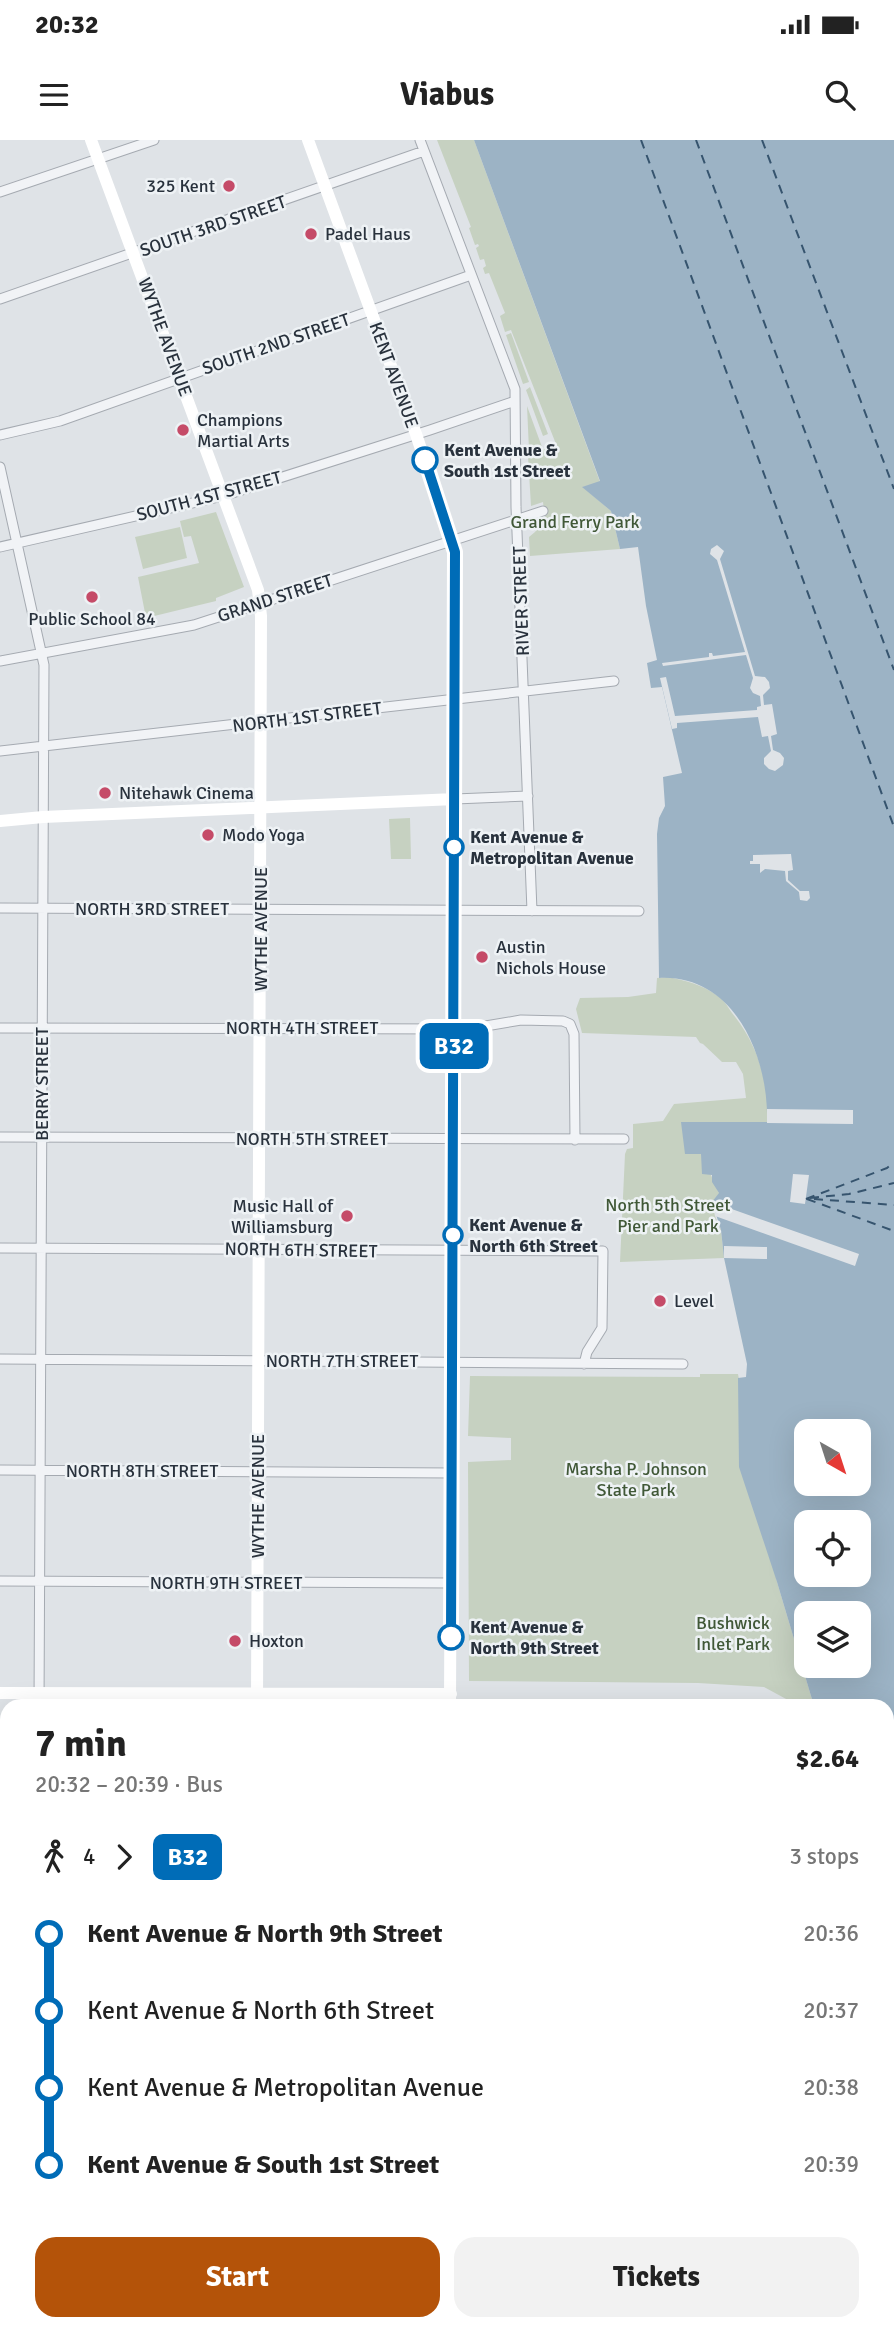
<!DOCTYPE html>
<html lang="en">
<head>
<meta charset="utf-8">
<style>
  body { margin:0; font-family:Signika,sans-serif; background:#f2f2f2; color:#222; height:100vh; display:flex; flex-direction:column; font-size:26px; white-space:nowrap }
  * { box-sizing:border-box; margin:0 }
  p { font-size:23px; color:#767676 }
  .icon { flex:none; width:38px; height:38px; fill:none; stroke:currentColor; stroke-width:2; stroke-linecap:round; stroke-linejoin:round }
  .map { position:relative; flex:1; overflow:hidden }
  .details { position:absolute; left:0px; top:1559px; width:894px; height:632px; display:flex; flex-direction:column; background:#fff; border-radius:21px 21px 0 0; box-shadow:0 7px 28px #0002 }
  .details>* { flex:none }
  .badge { padding:0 14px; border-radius:10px; font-size:24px; line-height:46px }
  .needle { width:46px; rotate:141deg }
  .tools { position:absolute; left:794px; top:1279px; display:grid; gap:14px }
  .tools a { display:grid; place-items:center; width:77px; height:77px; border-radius:14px; background:#fff; box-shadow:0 7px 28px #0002; font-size:35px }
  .map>.badge { position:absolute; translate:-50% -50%; box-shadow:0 0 0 4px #fff }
  .legs { display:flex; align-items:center; gap:10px; height:77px; padding:0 35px; font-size:23px }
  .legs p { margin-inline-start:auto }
  .head { display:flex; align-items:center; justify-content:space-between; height:119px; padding:0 35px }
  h1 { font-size:38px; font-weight:700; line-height:52px }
  .button { display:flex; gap:14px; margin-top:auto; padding:14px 35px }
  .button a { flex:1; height:80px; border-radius:21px; background:#b45309; color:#fff; font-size:28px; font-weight:700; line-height:80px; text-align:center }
  .button a+a { background:#f2f2f2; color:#222 }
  ul { padding:0 35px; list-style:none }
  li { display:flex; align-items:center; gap:24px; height:77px; font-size:26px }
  li i { display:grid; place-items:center; width:10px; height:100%; margin:0 9px; background:currentColor }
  li i::after { content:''; width:18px; height:18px; margin:-9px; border:5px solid; border-radius:50%; background:#fff }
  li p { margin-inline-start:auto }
  li:first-child i { background:linear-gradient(#0000 50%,currentColor 0) }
  li:last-child i { background:linear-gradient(currentColor 50%,#0000 0) }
  .status { display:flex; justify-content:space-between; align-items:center; height:49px; padding:0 35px; background:#fff; direction:ltr }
  .status svg { height:19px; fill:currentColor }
  header { display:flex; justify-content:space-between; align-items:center; height:91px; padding:0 35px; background:#fff; font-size:32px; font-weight:700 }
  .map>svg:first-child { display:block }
  .green { fill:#c6d1c1 }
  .water { fill:#9cb3c5; fill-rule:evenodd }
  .pier { fill:#dfe3e7 }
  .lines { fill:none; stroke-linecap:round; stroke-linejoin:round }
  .ferry { stroke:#36546e; stroke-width:2; stroke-dasharray:9 7; stroke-linecap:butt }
  .street-casing { stroke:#a5aab1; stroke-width:11 }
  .street { stroke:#f1f3f6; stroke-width:9 }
  .secondary { stroke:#fff; stroke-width:12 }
  .line-1-casing { stroke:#fff; stroke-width:16 }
  .line-1 { stroke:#006cb7; stroke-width:10 }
  .poi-dot { fill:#c54b68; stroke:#eef2f5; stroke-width:2.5 }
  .stop-1-dot { fill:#fff; stroke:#006cb7; stroke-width:3.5 }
  .labels { text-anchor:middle; stroke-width:5; stroke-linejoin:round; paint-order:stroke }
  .poi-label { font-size:18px; fill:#29323d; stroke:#eef2f5; text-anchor:start }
  .street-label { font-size:18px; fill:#29323d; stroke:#eef2f5 }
  .stop-label { font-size:18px; font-weight:bold; fill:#29323d; stroke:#eef2f5; text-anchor:start }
  .park-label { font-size:18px; fill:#405837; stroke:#eef2f5 }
</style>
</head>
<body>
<div class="status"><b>20:32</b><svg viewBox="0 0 49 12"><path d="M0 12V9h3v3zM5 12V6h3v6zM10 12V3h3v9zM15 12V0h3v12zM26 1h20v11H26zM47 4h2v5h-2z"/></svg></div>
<header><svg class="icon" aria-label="menu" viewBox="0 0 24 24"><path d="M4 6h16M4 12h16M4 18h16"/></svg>Viabus<svg class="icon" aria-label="search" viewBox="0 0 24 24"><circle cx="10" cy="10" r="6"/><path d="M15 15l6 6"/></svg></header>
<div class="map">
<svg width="894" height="2190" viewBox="0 0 894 2190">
  <rect width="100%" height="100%" fill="#dfe3e7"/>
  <!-- green -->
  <path class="green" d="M437 0H474L600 342 583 347 611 371 620 409 530 416 529 397 535 392 545 379 543 362 531 366 528 316 556 304 511 190 505 192 500 176 505 173 489 133 485 134 483 128 486 126 484 119 480 120 476 108 479 106 478 104 475 105 469 88 471 87Z
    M511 193 529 242 523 244 506 195Z
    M530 247 548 294 543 296 526 250Z
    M527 266 542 307 529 310Z
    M216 372 244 447 216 458V461L146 478 138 437 199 423 191 396 184 397 180 381Z
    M180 387 187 418 143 429 135 397Z
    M410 678 411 719H391L389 679Z
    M667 837C685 840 703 845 718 856 724 860 728 867 732 873 755 901 766 933 768 969L853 970 701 1013 719 1053 715 1076 721 1090 724 1118 620 1122 625 1014 627 1009 633 1008V984L663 981 674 964 746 958 743 934 736 922H722L703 904 700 903 696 897 582 893 576 869 580 858 628 857 656 853 657 838Z
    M700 1234H738L777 1442 814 1566H799L764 1547 698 1543 469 1541 468 1322 511 1320V1298L468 1296 470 1236 700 1237Z
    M0 1788H7V1976H0Z"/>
  <!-- water -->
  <path class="water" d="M474 0H894V1776L887 1759V1566H814L777 1442 739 1327 738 1238 746 1237 747 1224 724 1118 721 1090 712 1062 719 1053 712 1042V1035L702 1034 701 1014H685L681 982H767C769 918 735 834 659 838L657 694 659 678 665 666 663 637 682 633 662 547 651 548 647 523 657 520 646 466 638 407 620 409 611 371 582 347 600 341ZM807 1292H859V1344H807ZM807 1382H859V1435H807ZM807 1474H859V1526H807Z
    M894 1847V1991L887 1996V1857Z"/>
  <!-- pier -->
  <path class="pier" d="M717 405 724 411 720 419 755 536 765 537 769 542 770 548 763 555 764 565 772 564 777 594 771 596 773 610 780 613 784 618 783 625 775 631 769 629 764 624V618L771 611 768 596 762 597 758 577 677 583V588L672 589 660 538 666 537 675 576 757 570V567L761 566 760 556 753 553 750 548 753 538 746 515 663 526 662 523 709 517V513H712L713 516 745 512 717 420 710 414 711 409Z
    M791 714 793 730 788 731V740L800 751H809L810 758 807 761 800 760 799 752 786 741 785 731 765 729 760 733V724H750V721H753V715Z
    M767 969 853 970V984L767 983Z
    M793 1034 809 1035 805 1064 790 1062Z
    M712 1062 859 1114 855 1126 715 1076Z
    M724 1106 767 1107V1119L724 1118Z"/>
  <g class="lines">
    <!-- ferry -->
    <path class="ferry" d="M641 0 894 687
      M696 0 894 530
      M762 0 894 349
      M810 1058 849 1054 894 1043
      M806 1059 887 1028 894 1022
      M807 1059 894 1091
      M814 1059 894 1065"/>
    <defs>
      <path id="street" d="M420 0 515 249 516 367 532 771
        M0 52 154 0
        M0 159 424 11
        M0 295 60 281 471 135
        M0 327 44 525 39 1566
        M0 407 223 356 430 290 515 261
        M0 521 194 485 543 371
        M0 611 614 541
        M455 659 528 656
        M0 768 639 771
        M0 888 468 889 521 880 563 881 570 884 574 894 575 1000
        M0 997 624 999
        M0 1108 603 1111 602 1188 587 1212 584 1224
        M0 1219 683 1224
        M0 1330 452 1333
        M0 1441 452 1443
        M0 1774H7
        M0 2042 7 2029
        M0 2068 7 2072
        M887 2087 894 2091
        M219 2184 230 2190
        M456 2184 467 2190
        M773 2184 779 2190
        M246 2190 249 2184
        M561 2190 564 2184
        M717 2190 723 2184"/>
    </defs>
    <!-- street casing -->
    <use href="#street" class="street-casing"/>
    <!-- street -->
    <use href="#street" class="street"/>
    <!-- secondary -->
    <path class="secondary" d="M91 0 258 450 261 476 257 1566
      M308 0 416 294 455 412 450 1566
      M0 681 43 677 455 659
      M0 1553 451 1554
      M0 1664H7
      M588 2184 591 2190"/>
  </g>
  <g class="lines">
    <defs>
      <path id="line-1" d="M425 320 455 412 451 1497"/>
    </defs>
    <!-- line-1 casing -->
    <use href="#line-1" class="line-1-casing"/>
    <!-- line-1 -->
    <use href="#line-1" class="line-1"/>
  </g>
  <!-- markers -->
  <g class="poi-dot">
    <circle cx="229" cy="46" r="7"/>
    <circle cx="311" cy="94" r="7"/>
    <circle cx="183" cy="290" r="7"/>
    <circle cx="92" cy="457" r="7"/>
    <circle cx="105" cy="653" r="7"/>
    <circle cx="208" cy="695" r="7"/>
    <circle cx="482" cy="817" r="7"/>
    <circle cx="347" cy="1076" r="7"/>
    <circle cx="660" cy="1161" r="7"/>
    <circle cx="235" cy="1501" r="7"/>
  </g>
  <g class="stop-1-dot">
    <circle cx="425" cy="320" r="12"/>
    <circle cx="454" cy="707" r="9"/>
    <circle cx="453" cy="1095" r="9"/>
    <circle cx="451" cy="1497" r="12"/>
  </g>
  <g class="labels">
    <!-- poi labels -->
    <g class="poi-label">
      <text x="215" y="52" text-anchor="end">325 Kent</text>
      <text x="325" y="100">Padel Haus</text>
      <text x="197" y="286">Champions<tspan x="197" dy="21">Martial Arts</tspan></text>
      <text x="92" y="485" text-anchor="middle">Public School 84</text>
      <text x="119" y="659">Nitehawk Cinema</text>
      <text x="222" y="701">Modo Yoga</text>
      <text x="496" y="813">Austin<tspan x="496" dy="21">Nichols House</tspan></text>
      <text x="333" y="1072" text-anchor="end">Music Hall of<tspan x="333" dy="21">Williamsburg</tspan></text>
      <text x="674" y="1167">Level</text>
      <text x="249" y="1507">Hoxton</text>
    </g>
    <!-- street labels -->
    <g class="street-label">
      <text transform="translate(213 86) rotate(-19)" y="6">SOUTH 3RD STREET</text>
      <text transform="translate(165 197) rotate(70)" y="6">WYTHE AVENUE</text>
      <text transform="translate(276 204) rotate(-19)" y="6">SOUTH 2ND STREET</text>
      <text transform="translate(394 235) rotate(70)" y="6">KENT AVENUE</text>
      <text transform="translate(209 356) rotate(-15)" y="6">SOUTH 1ST STREET</text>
      <text transform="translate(275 458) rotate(-18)" y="6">GRAND STREET</text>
      <text transform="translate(521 461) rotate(-92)" y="6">RIVER STREET</text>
      <text transform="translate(307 577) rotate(-7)" y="6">NORTH 1ST STREET</text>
      <text x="152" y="775">NORTH 3RD STREET</text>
      <text transform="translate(261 789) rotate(-90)" y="6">WYTHE AVENUE</text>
      <text x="302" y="894">NORTH 4TH STREET</text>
      <text transform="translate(42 944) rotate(-90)" y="6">BERRY STREET</text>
      <text x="312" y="1005">NORTH 5TH STREET</text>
      <text transform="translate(301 1110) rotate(1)" y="6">NORTH 6TH STREET</text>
      <text x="342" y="1227">NORTH 7TH STREET</text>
      <text x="142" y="1337">NORTH 8TH STREET</text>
      <text transform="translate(258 1356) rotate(-90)" y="6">WYTHE AVENUE</text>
      <text x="226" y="1449">NORTH 9TH STREET</text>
    </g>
    <!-- stop labels -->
    <g class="stop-label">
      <text x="444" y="316">Kent Avenue &amp;<tspan x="444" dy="21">South 1st Street</tspan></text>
      <text x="470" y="703">Kent Avenue &amp;<tspan x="470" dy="21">Metropolitan Avenue</tspan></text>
      <text x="469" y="1091">Kent Avenue &amp;<tspan x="469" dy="21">North 6th Street</tspan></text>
      <text x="470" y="1493">Kent Avenue &amp;<tspan x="470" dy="21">North 9th Street</tspan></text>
    </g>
    <!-- park labels -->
    <g class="park-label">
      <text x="575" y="388">Grand Ferry Park</text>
      <text x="668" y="1071">North 5th Street<tspan x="668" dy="21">Pier and Park</tspan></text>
      <text x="636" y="1335">Marsha P. Johnson<tspan x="636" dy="21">State Park</tspan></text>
      <text x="733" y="1489">Bushwick<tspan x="733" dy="21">Inlet Park</tspan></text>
    </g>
  </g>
</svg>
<div class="tools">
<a><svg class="needle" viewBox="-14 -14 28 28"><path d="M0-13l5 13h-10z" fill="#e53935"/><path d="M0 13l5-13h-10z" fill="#767676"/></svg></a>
<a><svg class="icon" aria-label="locate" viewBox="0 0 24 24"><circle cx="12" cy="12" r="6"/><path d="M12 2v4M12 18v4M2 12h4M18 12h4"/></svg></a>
<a><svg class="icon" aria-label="layers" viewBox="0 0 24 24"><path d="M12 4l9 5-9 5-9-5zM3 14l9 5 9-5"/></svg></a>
</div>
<b class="badge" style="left:454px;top:906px;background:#006cb7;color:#fff">B32</b>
<section class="details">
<div class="head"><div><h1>7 min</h1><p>20:32 – 20:39 · Bus</p></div><b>$2.64</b></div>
<div class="legs"><svg class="icon" aria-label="walk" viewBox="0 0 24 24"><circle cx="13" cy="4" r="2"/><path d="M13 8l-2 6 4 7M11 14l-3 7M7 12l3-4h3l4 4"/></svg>4<svg class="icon" aria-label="forward" viewBox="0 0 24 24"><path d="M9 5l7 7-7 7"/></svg><b class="badge" style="background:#006cb7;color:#fff">B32</b><p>3 stops</p></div>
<ul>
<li><i style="color:#006cb7"></i><b>Kent Avenue &amp; North 9th Street</b><p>20:36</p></li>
<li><i style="color:#006cb7"></i><span>Kent Avenue &amp; North 6th Street</span><p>20:37</p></li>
<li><i style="color:#006cb7"></i><span>Kent Avenue &amp; Metropolitan Avenue</span><p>20:38</p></li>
<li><i style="color:#006cb7"></i><b>Kent Avenue &amp; South 1st Street</b><p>20:39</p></li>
</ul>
<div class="button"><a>Start</a><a>Tickets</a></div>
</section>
</div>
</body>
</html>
